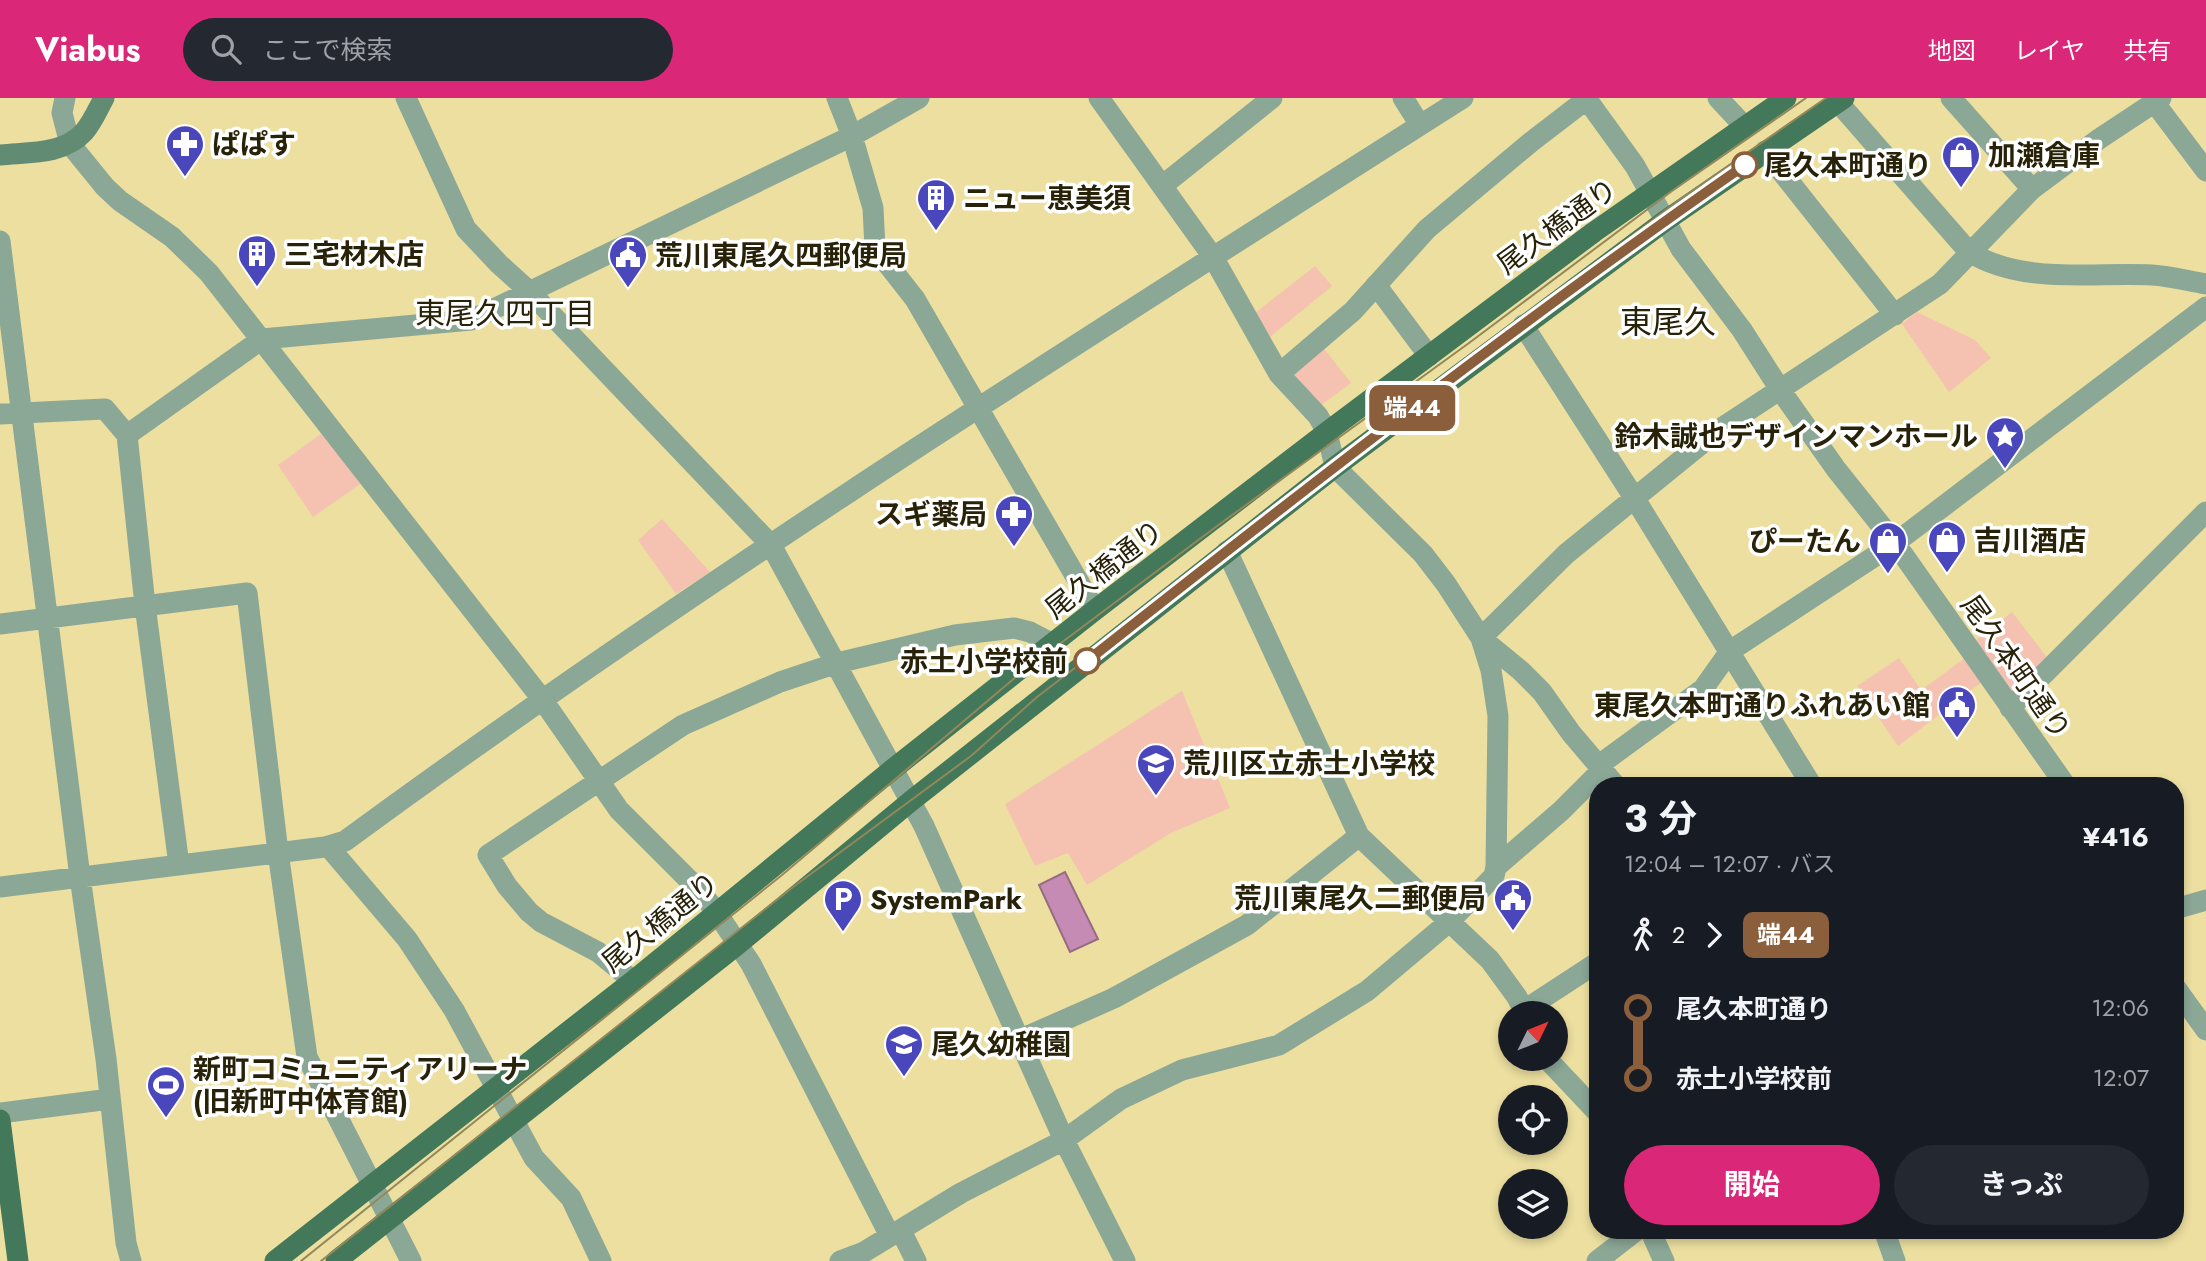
<!DOCTYPE html>
<html lang="ja">
<head>
<meta charset="utf-8">
<style>
  body { margin:0; font-family:Jost,"Noto Sans JP",sans-serif; background:#242831; color:#f1f3f6; height:100vh; display:flex; flex-direction:column; font-size:26px; white-space:nowrap }
  * { box-sizing:border-box; margin:0 }
  p { font-size:23px; color:#9ea1a6 }
  .icon { flex:none; width:38px; height:38px; fill:none; stroke:currentColor; stroke-width:2; stroke-linecap:round; stroke-linejoin:round }
  .map { position:relative; flex:1; overflow:hidden }
  .sheet { position:absolute; left:1589px; top:679px; width:595px; height:462px; display:flex; flex-direction:column; background:#171b24; border-radius:28px; box-shadow:0 4px 10px #0003 }
  .sheet>* { flex:none }
  .badge { padding:0 14px; border-radius:10px; font-size:24px; line-height:46px }
  .needle { width:46px; rotate:47deg }
  .controls { position:absolute; left:1498px; top:903px; display:grid; gap:14px }
  .controls a { display:grid; place-items:center; width:70px; height:70px; border-radius:50%; background:#171b24; box-shadow:0 4px 10px #0003; font-size:35px }
  .map>.badge { position:absolute; translate:-50% -50%; box-shadow:0 0 0 4px #fff }
  .legs { display:flex; align-items:center; gap:10px; height:77px; padding:0 35px; font-size:23px }
  .legs p { margin-inline-start:auto }
  .head { display:flex; align-items:center; justify-content:space-between; height:119px; padding:0 35px }
  h1 { font-size:38px; font-weight:700; line-height:52px }
  .primary-button { display:flex; gap:14px; margin-top:auto; padding:14px 35px }
  .primary-button a { flex:1; height:80px; border-radius:42px; background:#db2777; color:#fff; font-size:28px; font-weight:700; line-height:80px; text-align:center }
  .primary-button a+a { background:#242831; color:#f1f3f6 }
  ul { padding:0 35px; list-style:none }
  li { display:flex; align-items:center; gap:24px; height:70px; font-size:26px }
  li i { display:grid; place-items:center; width:10px; height:100%; margin:0 9px; background:currentColor }
  li i::after { content:''; width:18px; height:18px; margin:-9px; border:5px solid; border-radius:50%; background:#171b24 }
  li p { margin-inline-start:auto }
  li:first-child i { background:linear-gradient(#0000 50%,currentColor 0) }
  li:last-child i { background:linear-gradient(currentColor 50%,#0000 0) }
  header { display:flex; align-items:center; gap:42px; box-sizing:border-box; height:98px; padding:0 35px; background:#db2777; color:#fff }
  header strong { font-size:33px }
  nav { display:flex; gap:38px; margin-inline-start:auto; font-size:24px }
  .search { width:490px; height:63px; background:#242831; display:flex; align-items:center; gap:18px; box-sizing:border-box; padding:0 24px; border-radius:38px; color:#9ea1a6; font-size:26px }
  .map>svg:first-child { display:block }
  .green { fill:#f5c2b1 }
  .water { fill:#c58bb4; stroke:#966c81; stroke-width:2 }
  .lines { fill:none; stroke-linecap:round; stroke-linejoin:round }
  .street { stroke:#8ba796; stroke-width:21 }
  .secondary { stroke:#628b73; stroke-width:21 }
  .primary { stroke:#43785a; stroke-width:21 }
  .tram { stroke:#92885a; stroke-width:2 }
  .line-1-casing { stroke:#fff; stroke-width:16 }
  .line-1 { stroke:#8b5e3c; stroke-width:10 }
  .stop-1-dot { fill:#fff; stroke:#8b5e3c; stroke-width:3.5 }
  .labels { text-anchor:middle; stroke-width:7; stroke-linejoin:round; paint-order:stroke }
  .poi-label { font-size:28px; font-weight:bold; fill:#282209; stroke:#fff; text-anchor:start }
  .stop-label { font-size:28px; font-weight:bold; fill:#282209; stroke:#fff; text-anchor:start }
  .street-label { font-size:28px; fill:#282209; stroke:#fff }
  .neighbourhood-label { font-size:30px; fill:#282209; stroke:#fff }
  .quarter-label { font-size:32px; fill:#282209; stroke:#fff }
</style>
</head>
<body>
<header>
<strong>Viabus</strong>
<div class="search"><svg class="icon" aria-label="search" viewBox="0 0 24 24"><circle cx="10" cy="10" r="6"/><path d="M15 15l6 6"/></svg>ここで検索</div>
<nav><a>地図</a><a>レイヤ</a><a>共有</a></nav>
</header>
<div class="map">
<svg width="2206" height="1163" viewBox="0 0 2206 1163">
  <rect width="100%" height="100%" fill="#ecdfa0"/>
  <!-- green -->
  <path class="green" d="M1315 168 1332 188 1264 244 1250 219Z
    M1917 214 1975 242 1991 260 1949 294 1902 226Z
    M1322 248 1351 285 1320 308 1290 271Z
    M325 333 363 384 313 419 278 367Z
    M662 421 710 474 676 496 638 442Z
    M2012 514 2049 562 2012 595 1974 544Z
    M1899 560 1921 592 1964 561 1982 584 1898 648 1857 588Z
    M1182 593 1230 710 1171 735 1087 787 1068 755 1035 768 1005 706Z"/>
  <!-- water -->
  <path class="water" d="M1065 774 1098 841 1070 854 1039 787Z"/>
  <g class="lines">
    <!-- street -->
    <path class="street" d="M65 0 62 15 70 46 105 89 120 103 172 139 209 175 542 601 619 712 700 793 717 815 751 866 890 1138
      M406 0 466 131 499 166 530 194 771 447 924 728 1064 1042 1125 1163
      M837 0 852 38 873 110 875 150 915 201 1095 512
      M1099 0 1213 159 1279 276 1318 318 1327 334 1335 369 1423 456 1446 486 1481 540 1491 572 1498 618 1496 769
      M1403 0 1420 27
      M1586 0 1635 68 1681 151 1742 232 1781 293 1836 371 1895 445 2066 688
      M1718 0 1745 29
      M1951 0 2032 91
      M1838 4 1969 154C2024 187 2091 174 2152 177 2170 178 2188 183 2206 186
      M2154 4 2206 73
      M1765 53 1895 217
      M1162 88 1272 0
      M0 143 80 779 106 961 126 1145 131 1163
      M1376 187 1429 258
      M1523 227 1635 401 1812 688
      M1279 276 1353 213 1427 131 1531 44 1587 1
      M0 316 105 311 127 337 145 507 179 767
      M127 337 262 241 471 222 852 38 919 0
      M1227 453 1359 738 1490 862 1517 899 1525 915
      M0 526 247 495 278 754 307 959 411 1163
      M1481 540 1566 456 1717 333 1940 186 2032 91 2099 41 2161 0
      M1481 540 1521 573 1542 594 1571 635 1616 688
      M2010 610 2206 414
      M1599 667 1703 591 1730 553 1895 445 2206 209
      M328 748 407 841 454 912 534 1060 571 1100 601 1163
      M0 789 325 749 345 743C706 478 1086 240 1463 0
      M2175 811 2206 802
      M633 883 598 854 541 824 529 814 507 788 488 757 683 627 780 584 837 565 955 537 1014 530 1030 534 1053 546
      M2175 889 2206 932
      M1523 913 1598 864
      M1019 942 1114 900 1247 827 1359 738
      M1547 961 1598 1015
      M0 1015 110 1001
      M1650 1132 1664 1163
      M1884 1132 1895 1163
      M901 1133 916 1163
      M840 1163 864 1154 961 1095 1064 1042 1121 1001 1182 972 1279 947 1367 893 1449 824 1494 778 1496 769 1561 713 1603 671
      M1597 1163 1637 1132"/>
    <!-- secondary -->
    <path class="secondary" d="M0 57C29 54 63 57 84 34 92 25 98 11 104 0"/>
    <!-- primary -->
    <path class="primary" d="M0 1022 18 1163
      M275 1163 633 883 893 671 1095 512 1327 334 1594 134 1786 0
      M336 1163 737 847 911 703 1335 369 1665 123 1844 0"/>
    <!-- tram -->
    <path class="tram" d="M301 1163 782 777 1017 578 1217 428 1469 245 1672 93 1806 0
      M321 1163 793 789 971 658 1037 599 1148 514 1230 444 1679 102 1826 0"/>
  </g>
  <g class="lines">
    <defs>
      <path id="line-1" d="M1087 563C1302 393 1519 224 1745 67"/>
    </defs>
    <!-- line-1 casing -->
    <use href="#line-1" class="line-1-casing"/>
    <!-- line-1 -->
    <use href="#line-1" class="line-1"/>
  </g>
  <!-- icons -->
  <defs>
    <symbol id="pharmacy-pin" viewBox="-11 -11 22 30"><path d="M0 17L-7.5 6A9.5 9.5 0 1 1 7.5 6Z" fill="#4a47bd" stroke="#fff"/><path d="M-2-6h4v4h4v4h-4v4h-4v-4h-4v-4h4Z" fill="#fff"/></symbol>
    <symbol id="shop-pin" viewBox="-11 -11 22 30"><path d="M0 17L-7.5 6A9.5 9.5 0 1 1 7.5 6Z" fill="#4a47bd" stroke="#fff"/><path d="M-5-2.5h2.3a2.7 3.5 0 0 1 5.4 0H5L5.5 6h-11ZM-1.5-2.5h3a1.5 2.3 0 0 0-3 0Z" fill="#fff"/></symbol>
    <symbol id="building-pin" viewBox="-11 -11 22 30"><path d="M0 17L-7.5 6A9.5 9.5 0 1 1 7.5 6Z" fill="#4a47bd" stroke="#fff"/><path d="M-4-6H4V6H1V3H-1V6H-4ZM-2.5-4.3h1.7v1.8h-1.7ZM.8-4.3h1.7v1.8H.8ZM-2.5-1h1.7V.8h-1.7ZM.8-1h1.7V.8H.8Z" fill="#fff"/></symbol>
    <symbol id="civic-pin" viewBox="-11 -11 22 30"><path d="M0 17L-7.5 6A9.5 9.5 0 1 1 7.5 6Z" fill="#4a47bd" stroke="#fff"/><path d="M-.6-6.5H3V-4.5H.6V-3L4-1V1h2V6H-6V1h2V-1L-.6-3ZM-1.2 2.5V6h2.4V2.5Z" fill="#fff"/></symbol>
    <symbol id="sight-pin" viewBox="-11 -11 22 30"><path d="M0 17L-7.5 6A9.5 9.5 0 1 1 7.5 6Z" fill="#4a47bd" stroke="#fff"/><path d="M0-6L1.8-2.2L6-1.7L2.9 1.2L3.7 5.4L0 3.3L-3.7 5.4L-2.9 1.2L-6-1.7L-1.8-2.2Z" fill="#fff"/></symbol>
    <symbol id="school-pin" viewBox="-11 -11 22 30"><path d="M0 17L-7.5 6A9.5 9.5 0 1 1 7.5 6Z" fill="#4a47bd" stroke="#fff"/><path d="M0-5L7-2L0 1L-7-2ZM-4 1L0 2.5L4 1V4Q0 6-4 4Z" fill="#fff"/></symbol>
    <symbol id="parking-pin" viewBox="-11 -11 22 30"><path d="M0 17L-7.5 6A9.5 9.5 0 1 1 7.5 6Z" fill="#4a47bd" stroke="#fff"/><path d="M-3.5-5.5H1a3.5 3.5 0 0 1 0 7H-1V5.5H-3.5ZM-1-3.4V-.6H.8a1.4 1.4 0 0 0 0-2.8Z" fill="#fff"/></symbol>
    <symbol id="stadium-pin" viewBox="-11 -11 22 30"><path d="M0 17L-7.5 6A9.5 9.5 0 1 1 7.5 6Z" fill="#4a47bd" stroke="#fff"/><path d="M0-5a6.5 5 0 1 0 0 10a6.5 5 0 1 0 0-10ZM-3.5-1.8h7v3.6h-7Z" fill="#fff"/></symbol>
  </defs>
  <g fill-rule="evenodd">
    <use href="#pharmacy-pin" x="163" y="24" width="44" height="60"/>
    <use href="#shop-pin" x="1939" y="35" width="44" height="60"/>
    <use href="#building-pin" x="914" y="78" width="44" height="60"/>
    <use href="#building-pin" x="235" y="134" width="44" height="60"/>
    <use href="#civic-pin" x="606" y="135" width="44" height="60"/>
    <use href="#sight-pin" x="1983" y="316" width="44" height="60"/>
    <use href="#pharmacy-pin" x="992" y="394" width="44" height="60"/>
    <use href="#shop-pin" x="1925" y="420" width="44" height="60"/>
    <use href="#shop-pin" x="1866" y="421" width="44" height="60"/>
    <use href="#civic-pin" x="1935" y="585" width="44" height="60"/>
    <use href="#school-pin" x="1134" y="643" width="44" height="60"/>
    <use href="#civic-pin" x="1491" y="778" width="44" height="60"/>
    <use href="#parking-pin" x="821" y="779" width="44" height="60"/>
    <use href="#school-pin" x="882" y="924" width="44" height="60"/>
    <use href="#stadium-pin" x="144" y="965" width="44" height="60"/>
  </g>
  <!-- markers -->
  <g class="stop-1-dot">
    <circle cx="1745" cy="67" r="12"/>
    <circle cx="1087" cy="563" r="12"/>
  </g>
  <g class="labels">
    <!-- poi labels -->
    <g class="poi-label">
      <text x="212" y="56">ぱぱす</text>
      <text x="1988" y="67">加瀬倉庫</text>
      <text x="963" y="110">ニュー恵美須</text>
      <text x="284" y="166">三宅材木店</text>
      <text x="655" y="167">荒川東尾久四郵便局</text>
      <text x="1978" y="348" text-anchor="end">鈴木誠也デザインマンホール</text>
      <text x="987" y="426" text-anchor="end">スギ薬局</text>
      <text x="1974" y="452">吉川酒店</text>
      <text x="1861" y="453" text-anchor="end">ぴーたん</text>
      <text x="1930" y="617" text-anchor="end">東尾久本町通りふれあい館</text>
      <text x="1183" y="675">荒川区立赤土小学校</text>
      <text x="1486" y="810" text-anchor="end">荒川東尾久二郵便局</text>
      <text x="870" y="811">SystemPark</text>
      <text x="931" y="956">尾久幼稚園</text>
      <text x="193" y="981">新町コミュニティアリーナ<tspan x="193" dy="32">(旧新町中体育館)</tspan></text>
    </g>
    <!-- stop labels -->
    <g class="stop-label">
      <text x="1764" y="77">尾久本町通り</text>
      <text x="1068" y="573" text-anchor="end">赤土小学校前</text>
    </g>
    <!-- street labels -->
    <g class="street-label">
      <text transform="translate(1557 128) rotate(-36)" y="10">尾久橋通り</text>
      <text transform="translate(1104 471) rotate(-38)" y="10">尾久橋通り</text>
      <text transform="translate(2016 569) rotate(55)" y="10">尾久本町通り</text>
      <text transform="translate(660 824) rotate(-39)" y="10">尾久橋通り</text>
    </g>
    <!-- neighbourhood labels -->
    <g class="neighbourhood-label">
      <text x="505" y="226">東尾久四丁目</text>
    </g>
    <!-- quarter labels -->
    <g class="quarter-label">
      <text x="1668" y="235">東尾久</text>
    </g>
  </g>
</svg>
<div class="controls">
<a><svg class="needle" viewBox="-14 -14 28 28"><path d="M0-13l5 13h-10z" fill="#e53935"/><path d="M0 13l5-13h-10z" fill="#9ea1a6"/></svg></a>
<a><svg class="icon" aria-label="locate" viewBox="0 0 24 24"><circle cx="12" cy="12" r="6"/><path d="M12 2v4M12 18v4M2 12h4M18 12h4"/></svg></a>
<a><svg class="icon" aria-label="layers" viewBox="0 0 24 24"><path d="M12 4l9 5-9 5-9-5zM3 14l9 5 9-5"/></svg></a>
</div>
<b class="badge" style="left:1412px;top:310px;background:#8b5e3c;color:#fff">端44</b>
<section class="sheet">
<div class="head"><div><h1>3 分</h1><p>12:04 – 12:07 · バス</p></div><b>¥416</b></div>
<div class="legs"><svg class="icon" aria-label="walk" viewBox="0 0 24 24"><circle cx="13" cy="4" r="2"/><path d="M13 8l-2 6 4 7M11 14l-3 7M7 12l3-4h3l4 4"/></svg>2<svg class="icon" aria-label="forward" viewBox="0 0 24 24"><path d="M9 5l7 7-7 7"/></svg><b class="badge" style="background:#8b5e3c;color:#fff">端44</b></div>
<ul>
<li><i style="color:#8b5e3c"></i><b>尾久本町通り</b><p>12:06</p></li>
<li><i style="color:#8b5e3c"></i><b>赤土小学校前</b><p>12:07</p></li>
</ul>
<div class="primary-button"><a>開始</a><a>きっぷ</a></div>
</section>
</div>
</body>
</html>
